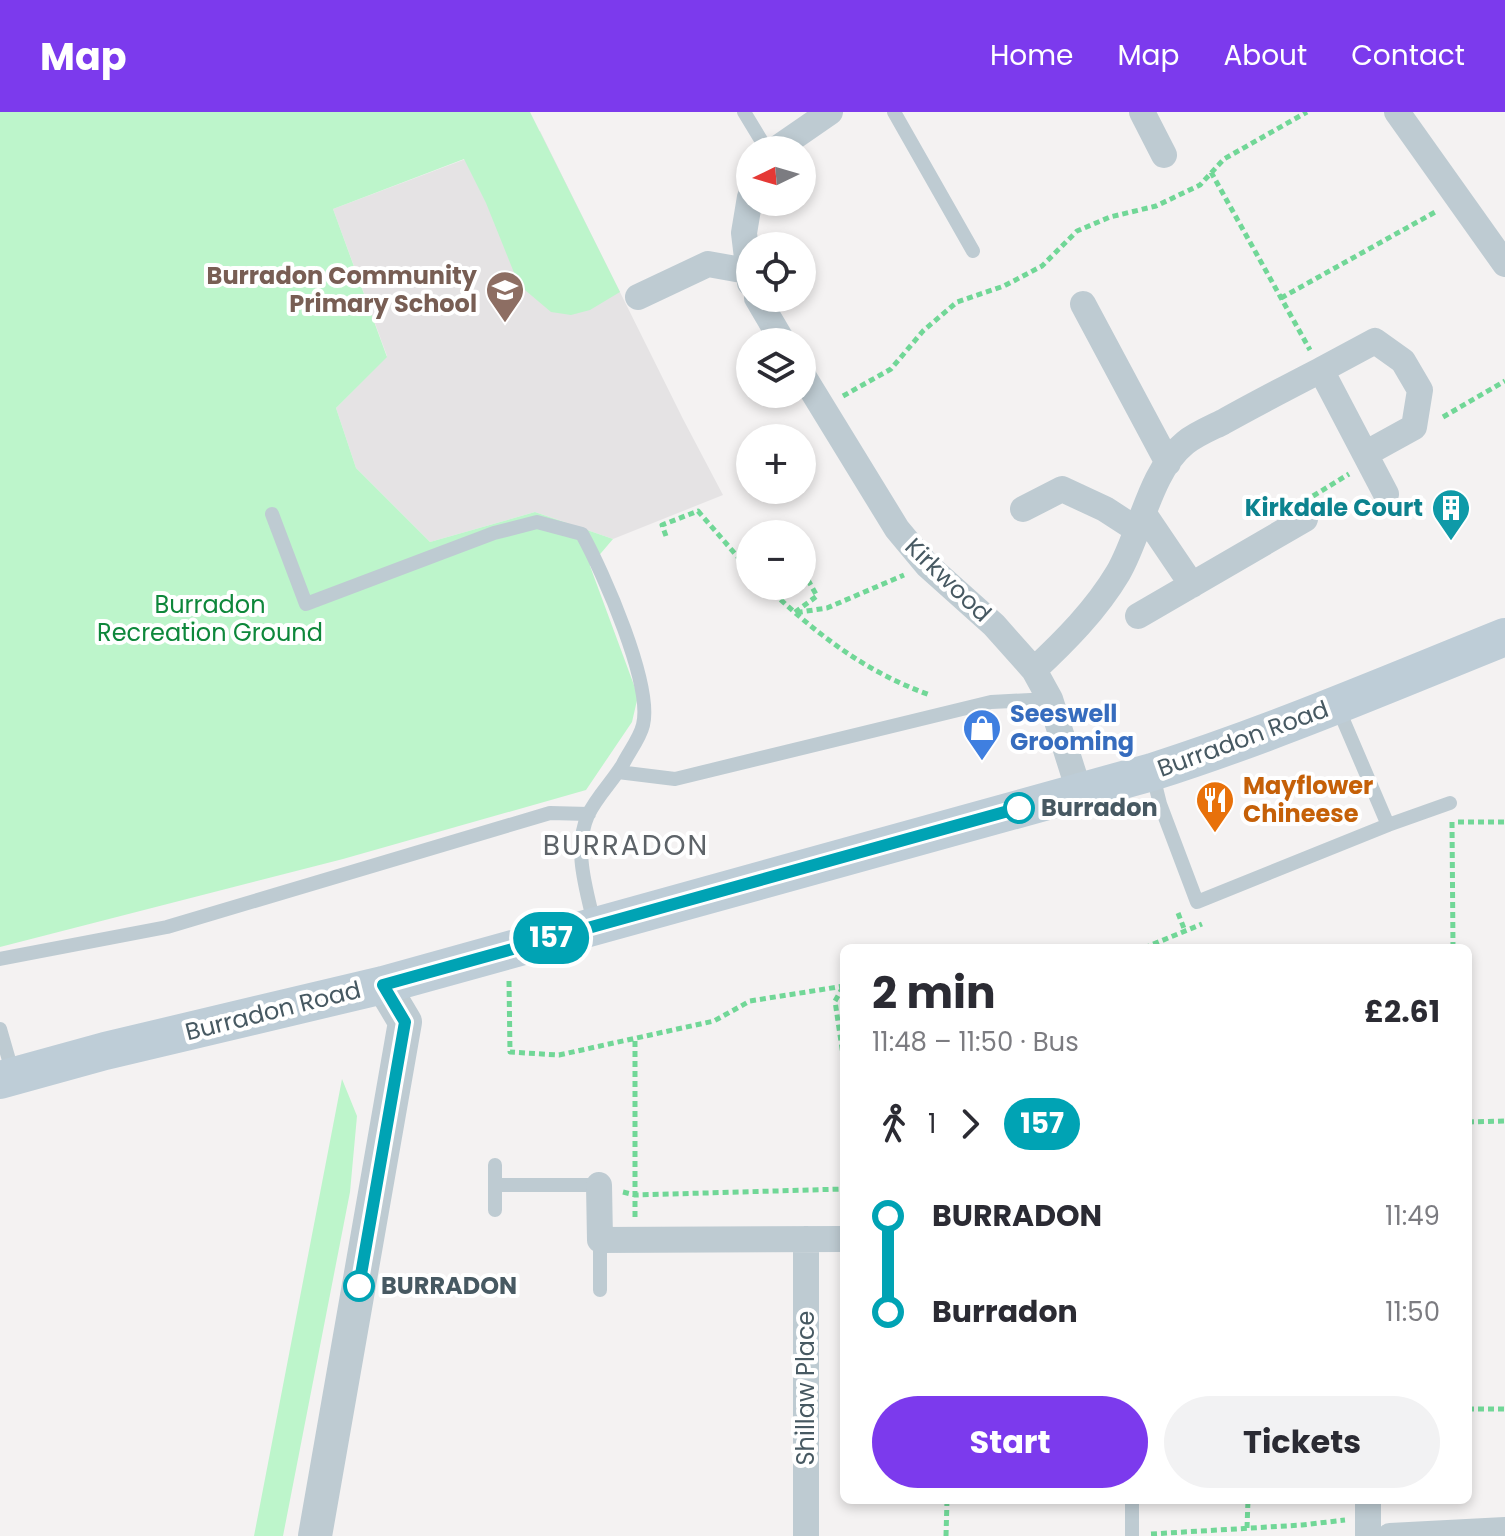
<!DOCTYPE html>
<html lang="en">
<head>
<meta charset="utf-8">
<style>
  body { margin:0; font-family:Poppins,sans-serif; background:#f2f2f3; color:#2b2b33; height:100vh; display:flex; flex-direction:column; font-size:30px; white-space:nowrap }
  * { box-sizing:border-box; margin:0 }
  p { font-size:26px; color:#7c7c81 }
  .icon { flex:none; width:44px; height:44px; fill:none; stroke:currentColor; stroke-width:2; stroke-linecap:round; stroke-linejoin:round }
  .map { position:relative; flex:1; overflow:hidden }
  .panel { position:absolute; left:840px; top:832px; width:632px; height:560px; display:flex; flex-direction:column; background:#fff; border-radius:12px; box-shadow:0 4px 12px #0003 }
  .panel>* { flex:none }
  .badge { padding:0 16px; border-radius:26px; font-size:28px; line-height:52px }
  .needle { width:52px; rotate:265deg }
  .controls { position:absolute; left:736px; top:24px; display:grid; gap:16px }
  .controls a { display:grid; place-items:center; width:80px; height:80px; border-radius:50%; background:#fff; box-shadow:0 4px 12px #0003; font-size:40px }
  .map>.badge { position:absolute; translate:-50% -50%; box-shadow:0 0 0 4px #fff }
  .legs { display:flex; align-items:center; gap:12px; height:88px; padding:0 32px; font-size:26px }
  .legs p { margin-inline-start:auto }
  .headline { display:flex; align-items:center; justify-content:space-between; height:136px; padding:0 32px }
  h1 { font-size:44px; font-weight:700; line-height:60px }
  .action { display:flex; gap:16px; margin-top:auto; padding:16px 32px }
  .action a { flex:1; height:92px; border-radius:48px; background:#7c3aed; color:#fff; font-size:32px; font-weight:700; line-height:92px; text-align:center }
  .action a+a { background:#f2f2f3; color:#2b2b33 }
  ul { padding:0 32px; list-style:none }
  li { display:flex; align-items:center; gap:28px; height:96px; font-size:30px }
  li i { display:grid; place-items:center; width:12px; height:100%; margin:0 10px; background:currentColor }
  li i::after { content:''; width:20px; height:20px; margin:-10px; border:6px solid; border-radius:50%; background:#fff }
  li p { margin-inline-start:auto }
  li:first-child i { background:linear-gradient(#0000 50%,currentColor 0) }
  li:last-child i { background:linear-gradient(currentColor 50%,#0000 0) }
  header { display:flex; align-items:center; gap:48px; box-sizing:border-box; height:112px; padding:0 40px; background:#7c3aed; color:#fff }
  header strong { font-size:38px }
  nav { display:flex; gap:44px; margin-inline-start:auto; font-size:28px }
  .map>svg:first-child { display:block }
  .education { fill:#e5e3e4 }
  .green { fill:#bdf5cb }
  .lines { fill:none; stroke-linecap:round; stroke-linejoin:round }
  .path { stroke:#71d797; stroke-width:5; stroke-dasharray:6 4; stroke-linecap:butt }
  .service { stroke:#becbd2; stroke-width:14 }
  .minor { stroke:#becbd2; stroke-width:26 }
  .tertiary { stroke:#becbd2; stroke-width:34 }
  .secondary { stroke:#becdd7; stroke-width:38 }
  .line-1-casing { stroke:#fff; stroke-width:18 }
  .line-1 { stroke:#00a3b4; stroke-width:12 }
  .stop-1-dot { fill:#fff; stroke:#00a3b4; stroke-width:4 }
  .labels { text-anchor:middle; stroke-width:8; stroke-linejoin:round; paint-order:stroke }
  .education-label { font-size:24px; font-weight:bold; fill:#785e54; stroke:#fff; text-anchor:end }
  .culture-label { font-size:24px; font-weight:bold; fill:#0d838f; stroke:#fff; text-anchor:end }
  .street-label { font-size:24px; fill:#475962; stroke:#fff }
  .park-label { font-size:24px; fill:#0e873b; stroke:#fff }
  .shop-label { font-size:24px; font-weight:bold; fill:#366cbe; stroke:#fff; text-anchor:start }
  .food-label { font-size:24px; font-weight:bold; fill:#c56008; stroke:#fff; text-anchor:start }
  .stop-label { font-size:24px; font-weight:bold; fill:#475962; stroke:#fff; text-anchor:start }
  .quarter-label { font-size:28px; letter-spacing:2px; fill:#5d6368; stroke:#fff }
</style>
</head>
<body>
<header>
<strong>Map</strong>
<nav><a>Home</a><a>Map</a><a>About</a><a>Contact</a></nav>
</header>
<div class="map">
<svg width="1505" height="1424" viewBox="0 0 1505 1424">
  <rect width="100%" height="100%" fill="#f4f2f2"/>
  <!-- education -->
  <path class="education" d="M540 19 683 307 723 383 613 427 535 400 430 430 356 356 336 296 387 244 333 97Z"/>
  <!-- green -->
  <path class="green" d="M0 0H530L620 180 590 198 571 203 551 200 519 173 486 91 464 47 333 97 387 245 336 296 356 356 430 430 535 400 613 427 590 454 638 584 632 610 586 678 343 747 0 835Z
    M342 967 357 1004 350 1080 283 1424H254Z"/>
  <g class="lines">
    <!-- path -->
    <path class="path" d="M1211 60 1310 238
      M1281 186 1437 99
      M843 284 891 257 923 219 957 190 1004 174 1042 154 1077 119 1110 105 1156 94 1200 73 1224 47 1307 0
      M1443 305 1505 269
      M1313 384 1349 362
      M666 424 662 413 698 399 750 459
      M803 459 817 484 794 501 827 496 904 463
      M766 474C815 521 865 560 930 583
      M1452 710 1453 836
      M1458 710H1505
      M1178 801 1185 819
      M1144 836 1202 812
      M509 869 510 940 559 943 714 909 750 889 844 874
      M843 875 835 889 844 950
      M1468 1010 1505 1009
      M623 1080 635 1083 844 1077
      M635 1105V926
      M1468 1297H1505
      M1247 1416 1248 1388
      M1151 1422 1302 1413 1345 1408
      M946 1424 947 1388"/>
    <!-- service -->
    <path class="service" d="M744 0 767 38
      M894 0 973 139
      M272 402 306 492 494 421 537 410 582 422C603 460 653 573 643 613 640 626 629 640 623 652 613 669 597 684 588 703 573 737 586 776 594 811
      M1338 596 1388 713
      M618 660 675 667 991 590 1050 587
      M1152 660 1160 692 1197 790 1388 713 1450 691
      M0 847 167 815 550 701 589 702
      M0 917 13 962
      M495 1053V1098
      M495 1073H599
      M600 1128V1178
      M1132 1424V1388"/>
    <!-- minor -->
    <path class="minor" d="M1142 0 1164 43
      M1397 0 1505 152
      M775 38 830 0
      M750 85 744 121 750 171
      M638 185 708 152 747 159
      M757 186 783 230
      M1083 192 1168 351
      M1321 258 1375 229 1403 249 1420 278 1414 315 1365 342
      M802 262 897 417 927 453 994 513 1034 558 1050 587 1079 679
      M1023 397 1062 377 1105 397 1139 419
      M1144 402 1192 473
      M1138 504 1305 407
      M1034 558C1065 529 1096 498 1118 461 1141 422 1149 360 1185 331 1196 322 1211 316 1223 310 1255 292 1288 275 1321 258L1386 382
      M599 1073 600 1128 844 1127
      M806 1127V1424
      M1368 1424V1388
      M1390 1424 1505 1418"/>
    <!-- tertiary -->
    <path class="tertiary" d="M315 1424 405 910 383 873"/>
    <!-- secondary -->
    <path class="secondary" d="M0 968 105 939 383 873 1152 660C1272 622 1388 572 1505 525"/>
  </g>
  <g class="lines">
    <defs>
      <path id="line-1" d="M359 1174 405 910 383 873 1019 696"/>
    </defs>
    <!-- line-1 casing -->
    <use href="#line-1" class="line-1-casing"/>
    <!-- line-1 -->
    <use href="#line-1" class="line-1"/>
  </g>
  <!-- icons -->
  <defs>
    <symbol id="school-pin" viewBox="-11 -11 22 30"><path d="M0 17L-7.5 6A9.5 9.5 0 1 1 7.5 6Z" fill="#8d6e63" stroke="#fff"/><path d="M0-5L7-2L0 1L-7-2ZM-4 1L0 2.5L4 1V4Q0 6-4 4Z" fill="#fff"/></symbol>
    <symbol id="building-pin" viewBox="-11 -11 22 30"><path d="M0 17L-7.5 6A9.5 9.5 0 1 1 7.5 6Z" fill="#0f9aa8" stroke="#fff"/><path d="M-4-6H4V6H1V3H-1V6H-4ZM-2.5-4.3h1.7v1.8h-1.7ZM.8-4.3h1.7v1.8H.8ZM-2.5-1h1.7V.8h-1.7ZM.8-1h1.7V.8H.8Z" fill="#fff"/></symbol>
    <symbol id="shop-pin" viewBox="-11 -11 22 30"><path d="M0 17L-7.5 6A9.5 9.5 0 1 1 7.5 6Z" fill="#3f7fe0" stroke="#fff"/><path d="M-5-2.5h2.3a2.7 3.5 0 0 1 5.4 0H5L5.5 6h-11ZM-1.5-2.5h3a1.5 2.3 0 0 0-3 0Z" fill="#fff"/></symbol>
    <symbol id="restaurant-pin" viewBox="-11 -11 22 30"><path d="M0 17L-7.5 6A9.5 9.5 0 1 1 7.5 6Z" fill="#e8710a" stroke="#fff"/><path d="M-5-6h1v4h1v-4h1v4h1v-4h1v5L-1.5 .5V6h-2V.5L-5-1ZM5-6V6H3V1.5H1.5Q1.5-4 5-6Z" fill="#fff"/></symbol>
  </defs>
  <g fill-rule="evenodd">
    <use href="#school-pin" x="483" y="156" width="44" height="60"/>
    <use href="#building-pin" x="1429" y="374" width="44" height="60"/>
    <use href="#shop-pin" x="960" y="594" width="44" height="60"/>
    <use href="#restaurant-pin" x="1193" y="666" width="44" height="60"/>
  </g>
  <!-- markers -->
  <g class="stop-1-dot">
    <circle cx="1019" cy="696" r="14"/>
    <circle cx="359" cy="1174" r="14"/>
  </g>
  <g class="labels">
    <!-- education labels -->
    <g class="education-label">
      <text x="477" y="172">Burradon Community<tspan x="477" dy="28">Primary School</tspan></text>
    </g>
    <!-- culture labels -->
    <g class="culture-label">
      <text x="1423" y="404">Kirkdale Court</text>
    </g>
    <!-- street labels -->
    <g class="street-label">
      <text transform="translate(948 468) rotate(44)" y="8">Kirkwood</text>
      <text transform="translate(1243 627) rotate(-20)" y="8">Burradon Road</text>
      <text transform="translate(273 899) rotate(-14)" y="8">Burradon Road</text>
      <text transform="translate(806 1276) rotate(-90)" y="8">Shillaw Place</text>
    </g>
    <!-- park labels -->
    <g class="park-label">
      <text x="210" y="501">Burradon<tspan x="210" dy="28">Recreation Ground</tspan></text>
    </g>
    <!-- shop labels -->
    <g class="shop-label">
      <text x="1010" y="610">Seeswell<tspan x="1010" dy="28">Grooming</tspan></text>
    </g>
    <!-- food labels -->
    <g class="food-label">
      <text x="1243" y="682">Mayflower<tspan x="1243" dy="28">Chineese</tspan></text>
    </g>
    <!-- stop labels -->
    <g class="stop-label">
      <text x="1041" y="704">Burradon</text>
      <text x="381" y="1182">BURRADON</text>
    </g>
    <!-- quarter labels -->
    <g class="quarter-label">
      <text x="626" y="743">BURRADON</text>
    </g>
  </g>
</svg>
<div class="controls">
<a><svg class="needle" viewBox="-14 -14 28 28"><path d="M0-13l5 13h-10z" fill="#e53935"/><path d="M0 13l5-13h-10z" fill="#7c7c81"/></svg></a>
<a><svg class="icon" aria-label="locate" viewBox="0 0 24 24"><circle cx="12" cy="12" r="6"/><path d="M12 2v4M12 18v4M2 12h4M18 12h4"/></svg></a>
<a><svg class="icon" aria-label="layers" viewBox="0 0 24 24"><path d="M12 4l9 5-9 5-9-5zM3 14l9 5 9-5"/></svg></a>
<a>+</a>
<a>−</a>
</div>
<b class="badge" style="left:551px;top:826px;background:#00a3b4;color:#fff">157</b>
<section class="panel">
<div class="headline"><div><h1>2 min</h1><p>11:48 – 11:50 · Bus</p></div><b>£2.61</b></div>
<div class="legs"><svg class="icon" aria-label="walk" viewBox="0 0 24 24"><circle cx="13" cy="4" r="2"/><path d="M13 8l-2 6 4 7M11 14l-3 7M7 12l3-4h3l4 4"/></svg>1<svg class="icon" aria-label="forward" viewBox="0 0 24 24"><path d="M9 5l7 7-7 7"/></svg><b class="badge" style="background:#00a3b4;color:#fff">157</b></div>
<ul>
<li><i style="color:#00a3b4"></i><b>BURRADON</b><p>11:49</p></li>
<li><i style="color:#00a3b4"></i><b>Burradon</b><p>11:50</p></li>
</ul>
<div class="action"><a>Start</a><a>Tickets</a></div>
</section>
</div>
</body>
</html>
